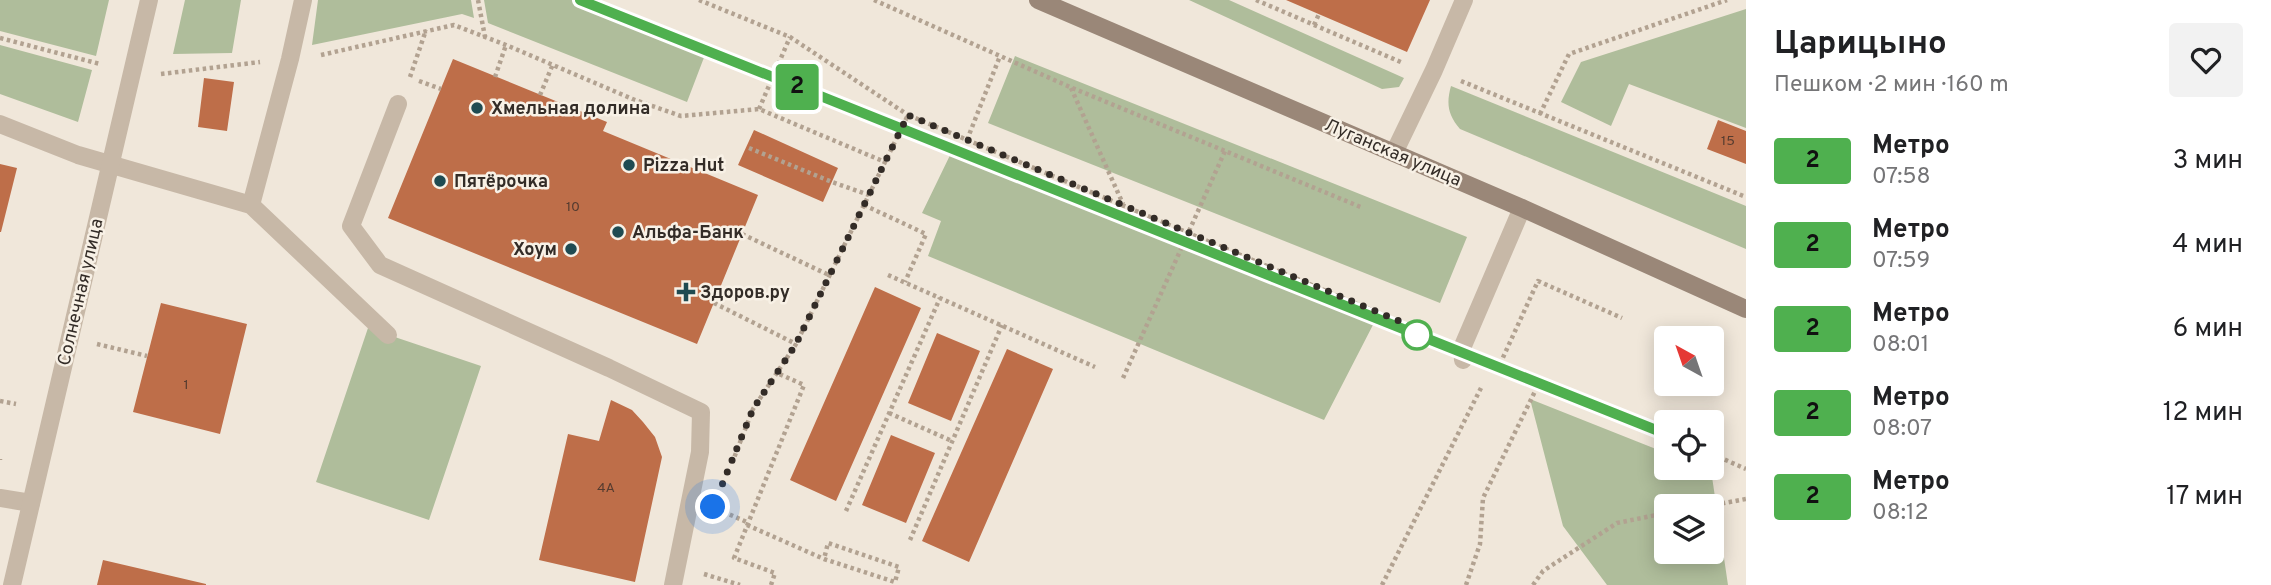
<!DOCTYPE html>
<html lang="ru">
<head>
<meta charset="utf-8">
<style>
  body { margin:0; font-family:Overpass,sans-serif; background:#f2f2f2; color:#202124; height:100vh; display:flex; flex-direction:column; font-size:26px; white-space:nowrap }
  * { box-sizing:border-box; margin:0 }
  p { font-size:23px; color:#757577 }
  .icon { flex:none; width:38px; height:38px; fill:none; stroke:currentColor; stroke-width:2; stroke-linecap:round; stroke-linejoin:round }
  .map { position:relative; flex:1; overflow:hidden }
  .side { display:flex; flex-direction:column; background:#fff; width:525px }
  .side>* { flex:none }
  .badge { padding:0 14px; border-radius:5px; font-size:24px; line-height:46px }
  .needle { width:46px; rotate:320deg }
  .buttons { position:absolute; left:1654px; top:326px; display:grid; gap:14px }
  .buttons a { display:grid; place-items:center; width:70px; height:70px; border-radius:7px; background:#fff; box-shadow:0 4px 18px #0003; font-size:35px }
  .you { position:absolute; width:35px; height:35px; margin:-18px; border:5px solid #fff; border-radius:50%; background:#1a73e8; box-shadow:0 0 0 10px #1a73e833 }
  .map>.badge { position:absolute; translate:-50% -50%; box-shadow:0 0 0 4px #fff }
  .round { display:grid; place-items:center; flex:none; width:74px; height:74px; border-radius:7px; background:#f2f2f2 }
  .headline { display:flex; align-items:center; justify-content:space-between; height:119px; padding:0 28px }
  h1 { font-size:33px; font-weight:700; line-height:52px }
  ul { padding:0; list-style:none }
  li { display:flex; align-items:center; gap:21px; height:84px; padding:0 28px }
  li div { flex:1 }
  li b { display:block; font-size:26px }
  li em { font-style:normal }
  li .badge { min-width:77px; font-weight:700; text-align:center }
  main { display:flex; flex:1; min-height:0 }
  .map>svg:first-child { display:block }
  .green { fill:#afbd9b; fill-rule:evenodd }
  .building { fill:#be6e49 }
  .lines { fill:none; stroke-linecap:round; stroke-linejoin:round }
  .path { stroke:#b2a291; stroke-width:4.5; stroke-dasharray:3.5 3.5; stroke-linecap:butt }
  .lane { stroke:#c7b8a7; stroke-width:18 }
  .street { stroke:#c7b8a7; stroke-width:18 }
  .secondary { stroke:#9a8778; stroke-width:18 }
  .line-casing { stroke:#fff; stroke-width:16 }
  .line { stroke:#4fb04f; stroke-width:10 }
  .walk { stroke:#332c27; stroke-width:7; stroke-dasharray:0 12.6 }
  .poi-dot { fill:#1f4b52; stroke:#f8f1e6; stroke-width:2.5 }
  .stop-dot { fill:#fff; stroke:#4fb04f; stroke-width:3.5 }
  .labels { text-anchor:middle; stroke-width:5; stroke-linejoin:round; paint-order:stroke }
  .number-label { font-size:14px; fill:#563c30 }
  .poi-label { font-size:18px; font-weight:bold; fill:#332c27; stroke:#f8f1e6; text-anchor:start }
  .street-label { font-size:18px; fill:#332c27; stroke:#f8f1e6 }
</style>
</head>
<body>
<main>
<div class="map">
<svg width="1746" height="585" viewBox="0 0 1746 585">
  <rect width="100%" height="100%" fill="#f0e7da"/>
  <!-- green -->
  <path class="green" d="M0 0H109L96 56 0 31Z
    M185 0H241L232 53 173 54Z
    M318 0H471L474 18 462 14 312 45Z
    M484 0H588L708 47 687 102 488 23Z
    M1189 0H1229L1404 78 1399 87 1382 89Z
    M1746 9V128L1629 84 1611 126 1561 102 1581 62Z
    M0 45 92 70 78 122 0 94Z
    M1015 56 1467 237 1440 303 988 123Z
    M1451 86 1746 206V249L1460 129C1448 115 1446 104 1451 86Z
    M954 147 1375 321 1324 420 928 256 941 221 922 213Z
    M368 328 481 366 429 520 316 482Z
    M1530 399 1666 453V467H1703L1711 470 1728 585H1607L1563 526ZM1666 506H1712V551H1666Z"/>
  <!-- building -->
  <path class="building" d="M1286 0H1430L1407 52Z
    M453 59 607 122 603 131 758 195 697 344 388 218Z
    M204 78 234 82 227 131 198 127Z
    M1718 120 1746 131V164L1707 149Z
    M754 130 838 168 823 202 738 165Z
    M0 164 17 168 1 232H0Z
    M875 287 921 308 836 501 790 480Z
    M161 303 247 324 220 434 133 412Z
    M937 333 980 351 951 421 908 403Z
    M1007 349 1053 369 969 562 922 541Z
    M611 400 632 410 643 422 655 437 662 457 635 582 539 560 568 434 599 441Z
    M891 435 935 453 906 523 862 505Z
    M103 560 206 584V585H97Z"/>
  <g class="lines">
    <!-- path -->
    <path class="path" d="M478 0 485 37
      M699 0 790 37 908 115
      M874 0 1070 87 1363 208
      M1256 0 1403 63
      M1314 25 1319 14
      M0 38 100 64
      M321 55 454 25 506 45 635 100 681 116 759 109 885 162
      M161 74 260 62
      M410 77 426 30
      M495 77 506 45
      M419 81 441 89
      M1461 81 1746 197
      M1071 88 1123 204
      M540 95 553 64
      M759 109 790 37
      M1540 114 1569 54 1727 0
      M967 140 1000 56
      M749 148 832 182 869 195
      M864 205 926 234 905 282
      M742 234 831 276
      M888 275 1095 367
      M714 303 796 344
      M97 344 147 356
      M1493 361 1666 435
      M1500 364 1538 281 1622 318
      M1123 378 1225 151
      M0 401 16 404
      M889 413 952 441
      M1712 454 1746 469
      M0 459V460
      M732 463 753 409 796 344 908 115 1433 336
      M1708 506 1746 499
      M717 509 749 523
      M846 511 940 298
      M747 525 824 559 895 582 899 567 828 543 824 559
      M910 540 1002 325
      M704 574 740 585
      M771 585 775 573 734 558 804 385 777 373
      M1382 585 1482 386
      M1466 585 1480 544 1483 498 1540 381
      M1533 585 1543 571 1617 523 1666 513"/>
    <!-- lane -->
    <path class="lane" d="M398 104 351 226 380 265 609 368 701 412 700 452 673 585
      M0 124 78 155 251 205 290 59 303 0
      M1394 153 1434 70 1464 0
      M251 205 388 335
      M1463 360 1462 348 1522 208
      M0 498 31 503"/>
    <!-- street -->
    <path class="street" d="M12 585 149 0"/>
    <!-- secondary -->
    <path class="secondary" d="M1038 0 1522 208 1746 309"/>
  </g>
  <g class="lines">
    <defs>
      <path id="line" d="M580 0 1666 434"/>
    </defs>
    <!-- line casing -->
    <use href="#line" class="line-casing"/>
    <!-- line -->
    <use href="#line" class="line"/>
    <!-- walk -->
    <path class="walk" d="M713 507 753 409 796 344 908 115 1411 326 1417 335"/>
  </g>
  <!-- markers -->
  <g class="poi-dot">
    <circle cx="477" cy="108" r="7"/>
    <circle cx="629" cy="165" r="7"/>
    <circle cx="440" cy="181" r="7"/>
    <circle cx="618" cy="232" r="7"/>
    <circle cx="571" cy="249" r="7"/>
    <path d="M682.5 281.5h7v7h7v7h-7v7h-7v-7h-7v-7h7z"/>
  </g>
  <circle class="stop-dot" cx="1417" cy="335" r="14"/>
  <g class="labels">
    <!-- number labels -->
    <g class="number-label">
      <text x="1728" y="145">15</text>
      <text x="573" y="211">10</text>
      <text x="186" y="389">1</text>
      <text x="606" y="492">4А</text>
    </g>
    <!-- poi labels -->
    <g class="poi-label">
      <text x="491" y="114">Хмельная долина</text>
      <text x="643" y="171">Pizza Hut</text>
      <text x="454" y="187">Пятёрочка</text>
      <text x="632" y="238">Альфа-Банк</text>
      <text x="557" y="255" text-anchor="end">Хоум</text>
      <text x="700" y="298">Здоров.ру</text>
    </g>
    <!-- street labels -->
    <g class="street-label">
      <text transform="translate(1393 152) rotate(23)" y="6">Луганская улица</text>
      <text transform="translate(80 292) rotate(-77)" y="6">Солнечная улица</text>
    </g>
  </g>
</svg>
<div class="buttons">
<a><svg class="needle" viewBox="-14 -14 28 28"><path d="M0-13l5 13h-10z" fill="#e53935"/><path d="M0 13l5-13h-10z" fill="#757577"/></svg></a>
<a><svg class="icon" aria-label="locate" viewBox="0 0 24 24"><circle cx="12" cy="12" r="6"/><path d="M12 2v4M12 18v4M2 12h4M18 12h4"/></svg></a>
<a><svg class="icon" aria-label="layers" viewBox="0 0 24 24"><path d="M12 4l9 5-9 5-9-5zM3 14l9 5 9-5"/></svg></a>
</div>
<div class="you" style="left:713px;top:507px"></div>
<b class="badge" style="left:797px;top:87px;background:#4fb04f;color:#111">2</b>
</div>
<section class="side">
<div class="headline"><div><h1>Царицыно</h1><p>Пешком · 2 мин · 160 m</p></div><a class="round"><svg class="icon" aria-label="heart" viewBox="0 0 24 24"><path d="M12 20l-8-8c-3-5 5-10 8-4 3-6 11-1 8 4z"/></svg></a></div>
<ul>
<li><span class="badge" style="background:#4fb04f;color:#111">2</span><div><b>Метро</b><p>07:58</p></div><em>3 мин</em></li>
<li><span class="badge" style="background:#4fb04f;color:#111">2</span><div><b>Метро</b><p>07:59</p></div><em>4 мин</em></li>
<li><span class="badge" style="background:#4fb04f;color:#111">2</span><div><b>Метро</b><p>08:01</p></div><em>6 мин</em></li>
<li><span class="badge" style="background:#4fb04f;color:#111">2</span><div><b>Метро</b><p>08:07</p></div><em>12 мин</em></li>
<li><span class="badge" style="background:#4fb04f;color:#111">2</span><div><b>Метро</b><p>08:12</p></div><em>17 мин</em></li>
</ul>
</section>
</main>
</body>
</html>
